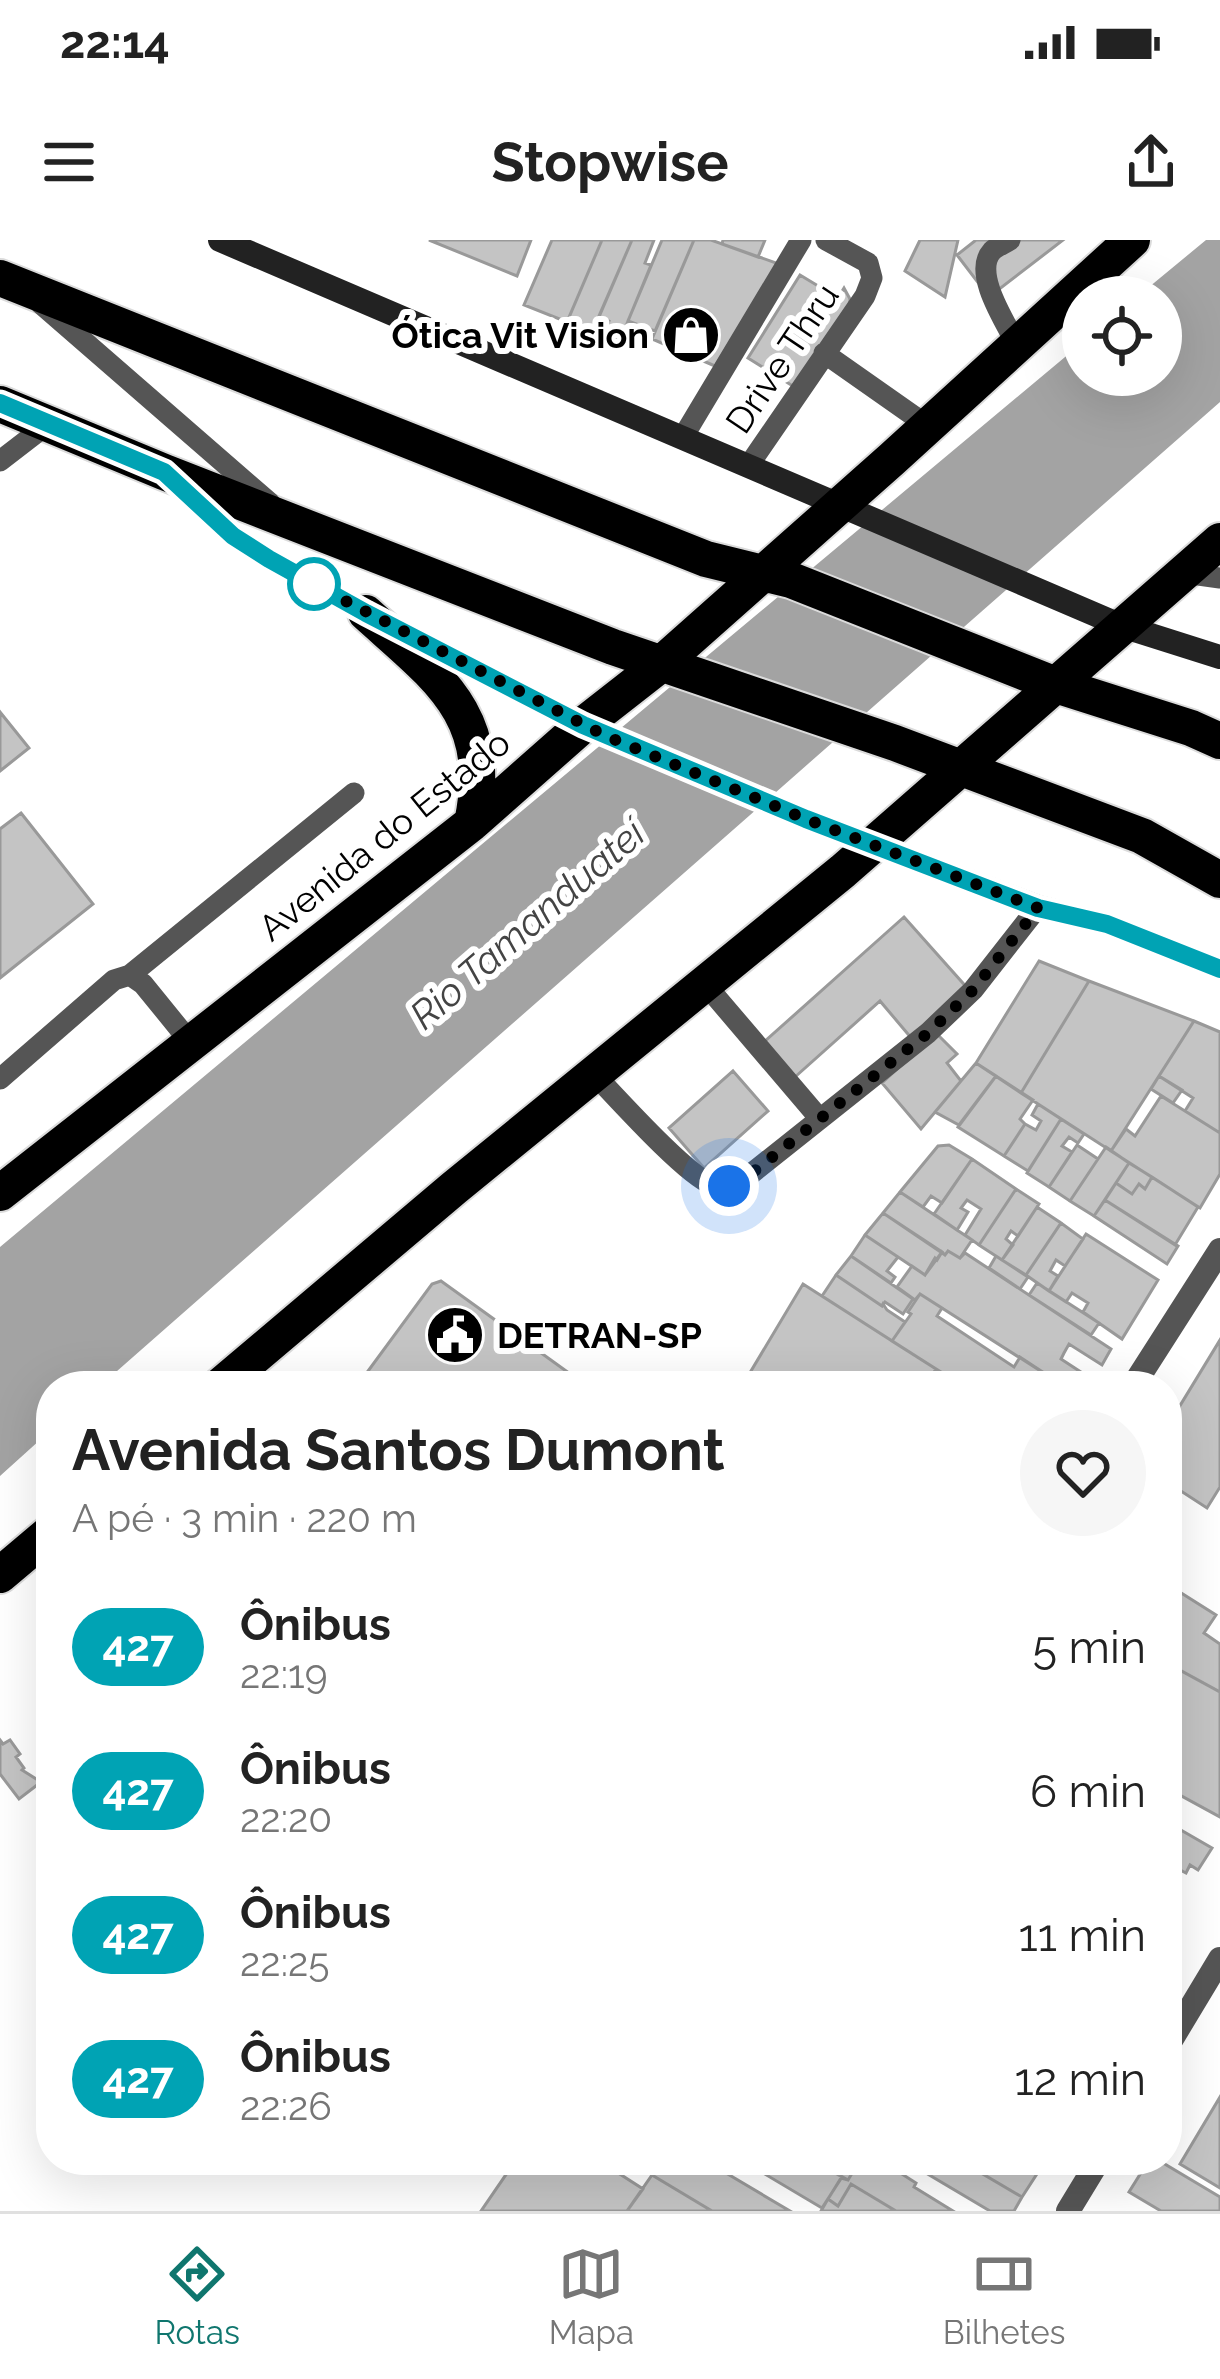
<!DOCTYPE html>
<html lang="pt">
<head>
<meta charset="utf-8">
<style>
  body { margin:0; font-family:Raleway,sans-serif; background:#f6f6f6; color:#222; height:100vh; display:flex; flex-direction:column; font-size:45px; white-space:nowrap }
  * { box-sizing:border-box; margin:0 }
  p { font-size:39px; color:#767676 }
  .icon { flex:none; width:66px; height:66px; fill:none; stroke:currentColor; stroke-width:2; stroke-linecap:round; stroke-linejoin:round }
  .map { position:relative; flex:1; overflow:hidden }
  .panel { position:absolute; left:36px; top:1131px; width:1146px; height:804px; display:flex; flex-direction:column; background:#fff; border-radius:48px; box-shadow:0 12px 48px #0002 }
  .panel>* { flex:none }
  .badge { padding:0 24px; border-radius:39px; font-size:42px; line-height:78px }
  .buttons { position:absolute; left:1062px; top:36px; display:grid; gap:24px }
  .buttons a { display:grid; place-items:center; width:120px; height:120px; border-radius:50%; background:#fff; box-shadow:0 12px 48px #0002; font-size:60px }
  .you { position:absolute; width:60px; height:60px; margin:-30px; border:9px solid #fff; border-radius:50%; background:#1a73e8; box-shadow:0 0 0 18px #1a73e833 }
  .map>.badge { position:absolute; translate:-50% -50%; box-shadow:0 0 0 6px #fff }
  .round { display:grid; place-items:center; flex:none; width:126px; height:126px; border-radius:63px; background:#f6f6f6 }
  .overview { display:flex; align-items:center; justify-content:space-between; height:204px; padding:0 36px }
  h1 { font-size:57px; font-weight:700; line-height:90px }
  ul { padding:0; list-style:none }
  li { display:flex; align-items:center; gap:36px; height:144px; padding:0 36px }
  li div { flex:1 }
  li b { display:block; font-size:45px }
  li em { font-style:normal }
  li .badge { min-width:132px; font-weight:700; text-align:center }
  .status { display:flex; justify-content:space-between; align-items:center; height:84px; padding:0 60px; background:#fff; direction:ltr }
  .status svg { height:33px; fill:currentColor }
  header { display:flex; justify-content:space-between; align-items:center; height:156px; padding:0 36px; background:#fff; font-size:54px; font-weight:700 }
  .dock { display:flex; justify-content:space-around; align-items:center; height:168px; border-top:3px solid #e0e0e0; background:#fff; font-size:33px; color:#767676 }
  .dock a { display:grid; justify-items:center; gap:6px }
  .dock .selected { color:#0f766e }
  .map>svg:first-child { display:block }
  .water { fill:#a3a3a3 }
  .building { fill:#c4c4c4; stroke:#999; stroke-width:3 }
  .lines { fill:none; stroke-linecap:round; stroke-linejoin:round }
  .highway-casing { stroke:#dbdbdb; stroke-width:40 }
  .lane { stroke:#555; stroke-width:21 }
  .street { stroke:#555; stroke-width:24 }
  .secondary { stroke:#222; stroke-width:24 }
  .highway { stroke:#000; stroke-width:36 }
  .line-casing { stroke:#fff; stroke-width:27 }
  .line { stroke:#00a3b4; stroke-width:18 }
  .walk { stroke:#000; stroke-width:12; stroke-dasharray:0 21.6 }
  .stop-dot { fill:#fff; stroke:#00a3b4; stroke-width:6 }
  .labels { text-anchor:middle; stroke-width:12; stroke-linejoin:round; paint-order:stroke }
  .poi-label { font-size:36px; font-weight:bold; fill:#000; stroke:#fff; text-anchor:end }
  .street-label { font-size:36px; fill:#000; stroke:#fff }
  .water-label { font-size:39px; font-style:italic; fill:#444; stroke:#fff }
</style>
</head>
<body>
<div class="status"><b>22:14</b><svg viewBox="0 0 49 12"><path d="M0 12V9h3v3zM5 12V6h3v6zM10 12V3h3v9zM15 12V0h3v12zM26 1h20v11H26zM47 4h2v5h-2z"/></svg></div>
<header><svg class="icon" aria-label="menu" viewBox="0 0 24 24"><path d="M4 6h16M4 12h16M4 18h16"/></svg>Stopwise<svg class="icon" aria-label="share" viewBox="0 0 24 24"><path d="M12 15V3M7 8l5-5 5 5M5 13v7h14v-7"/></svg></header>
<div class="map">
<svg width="1220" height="1971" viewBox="0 0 1220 1971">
  <rect width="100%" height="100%" fill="#fff"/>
  <!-- water -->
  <path class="water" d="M1206 0H1220V162L100 1146H51V1190L0 1236V1007L1083 102V135H1161V57H1137Z"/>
  <!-- building -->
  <path class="building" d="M429 0H531L517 36Z
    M552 0H602L567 82 524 65Z
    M602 0H632L592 92 567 82Z
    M632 0H654L645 23 651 25 619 103 603 97 609 81 599 77Z
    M662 0H694L655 91 628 81Z
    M694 0H711L779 24 715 126 652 99Z
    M723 0H765L758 17 722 4Z
    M920 0H958L945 57 905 31Z
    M976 0H1063L989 57 957 15Z
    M800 35 838 58 844 48 850 59 848 71 796 148 748 118Z
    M0 472 29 508 0 531Z
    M21 573 93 664 0 738V589Z
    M904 677 969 750 913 800 880 761 795 837 764 802Z
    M1039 721 1089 741 1021 853 976 823Z
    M1089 741 1194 781 1111 911 1021 853Z
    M1194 781 1220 792V893L1185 871 1193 858 1159 836Z
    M936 793 957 814 947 823 961 841 921 889 882 843Z
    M976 823 996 836 959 885 935 872Z
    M733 831 768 871 704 928 669 888Z
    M996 836 1033 860 1020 879 1025 884 1004 916 958 887Z
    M1159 836 1182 850 1173 863 1151 849Z
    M1161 856 1220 893V934L1200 968 1111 911 1126 889 1135 896Z
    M1038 864 1061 879 1028 931 1004 916 1025 884 1036 890 1041 881 1032 875Z
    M1061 879 1084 894 1078 903 1069 897 1062 906 1072 912 1049 947 1027 933Z
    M949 905 972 919 942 963 931 956 923 967 900 952 938 906Z
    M1077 905 1098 919 1070 961 1049 947Z
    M1106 907 1129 923 1094 976 1070 961Z
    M972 919 1016 949 979 1005 965 995 981 969 967 960 961 968 968 972 957 990 934 974Z
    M1129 923 1152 937 1145 949 1139 944 1132 954 1116 943Z
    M1152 937 1198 967 1175 1005 1105 960 1116 943 1132 954 1139 944 1145 949Z
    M1016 949 1039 964 1018 996 1011 991 1006 999 1013 1005 1002 1020 979 1005Z
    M900 952 972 1000 960 1018 948 1011 945 1015 883 973Z
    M1105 960 1178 1006 1167 1024 1094 976Z
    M1037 967 1061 983 1026 1035 1002 1020Z
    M883 973 942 1012 925 1035 865 995Z
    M1061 983 1083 999 1065 1026 1056 1020 1050 1031 1058 1036 1049 1051 1026 1035Z
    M1086 994 1158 1040 1122 1099 1083 1072 1088 1063 1072 1053 1066 1062 1049 1051Z
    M865 995 898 1017 887 1031 895 1037 891 1043 851 1016Z
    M948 1011 960 1018 965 1013 1111 1109 1102 1125 1069 1104 1064 1113 1061 1119 1093 1140 1089 1146H1064L920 1054 915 1060 897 1047 912 1026 925 1035 935 1018 937 1020 942 1012 945 1015Z
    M851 1016 913 1059 903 1074 885 1062 882 1066 836 1035Z
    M996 1016 1028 1037 1020 1049 989 1028Z
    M836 1035 882 1066 883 1064 887 1070 905 1082 892 1101 822 1056Z
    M441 1041 587 1146H357L432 1044Z
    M1037 1043 1099 1083 1091 1095 1029 1055Z
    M803 1044 936 1129 925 1146H742Z
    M920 1054 942 1068 937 1076 1014 1127 1020 1117 1064 1146H963L892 1101 911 1074 908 1072Z
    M1220 1100V1247L1207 1268 1167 1242V1187Z
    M1167 1344 1216 1375 1204 1393 1220 1404V1452L1167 1423Z
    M1167 1423 1220 1452V1577L1167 1548Z
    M0 1500 3 1504 10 1500 20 1514 16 1517 24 1528 22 1530 41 1542 19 1559 0 1534Z
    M1167 1582 1212 1608 1198 1630 1190 1625 1186 1633 1167 1623Z
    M1220 1857V1948L1180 1924Z
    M516 1920H598L643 1949 627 1971H481Z
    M662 1920H704L790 1971H712L652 1935Z
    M762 1920H813L842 1937 822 1968 758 1930Z
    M813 1920H860L848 1940Z
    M860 1920H880L916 1943 914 1947 953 1971H896L851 1944 838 1966 828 1959 841 1938 848 1940Z
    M904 1920H959L1022 1957 1014 1971H990Z
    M959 1920H1039L1044 1923 1022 1957Z
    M1149 1920H1158L1220 1957V1971H1161L1129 1952Z
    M652 1935 712 1971H627Z
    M851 1944 896 1971H821L828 1959 838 1966Z"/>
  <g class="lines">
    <defs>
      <path id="highway" d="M0 38 706 319 791 340 1056 445 1191 488 1220 501
        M0 164 164 232 613 407 895 503 1142 596 1220 640
        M366 373C439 439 495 475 472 583
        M0 953 472 583 583 485 661 424 892 219 1132 0
        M220 1146 454 948 843 631 1220 301
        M0 1335 51 1292"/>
    </defs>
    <!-- highway casing -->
    <use href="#highway" class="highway-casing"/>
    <!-- lane -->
    <path class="lane" d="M1010 0C1004 4 997 6 992 11 972 33 1006 83 1017 105
      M40 63 270 263
      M824 113 928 186
      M683 197 801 0
      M0 221 48 184
      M749 225 865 56 872 38 868 23 826 0
      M1184 333 1220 338
      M130 735 354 553
      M705 744 820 879
      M594 834C617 858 685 934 711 944 725 949 735 943 747 937L928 793 973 750 1038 667
      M0 839 114 740 130 735 143 744 191 803"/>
    <!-- street -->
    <path class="street" d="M1133 1146 1220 1010
      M1167 1807 1220 1719
      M1068 1971 1099 1920"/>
    <!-- secondary -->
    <path class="secondary" d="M220 0 1122 386 1220 417
      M174 242 233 296 269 319 366 373 583 485 806 579 1038 667 1107 684 1220 729"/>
    <!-- highway -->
    <use href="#highway" class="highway"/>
  </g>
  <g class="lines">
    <defs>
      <path id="line" d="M0 163 164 232 233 296 269 319 366 373 583 485 806 579 1038 668 1107 684 1220 729"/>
    </defs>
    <!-- line casing -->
    <use href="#line" class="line-casing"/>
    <!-- line -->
    <use href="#line" class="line"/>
    <!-- walk -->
    <path class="walk" d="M314 344 311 343 606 496 806 579 1038 668 973 750 928 793 747 937 729 946"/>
  </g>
  <!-- icons -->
  <defs>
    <symbol id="shop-disc" viewBox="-11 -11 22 22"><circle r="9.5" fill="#000" stroke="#fff"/><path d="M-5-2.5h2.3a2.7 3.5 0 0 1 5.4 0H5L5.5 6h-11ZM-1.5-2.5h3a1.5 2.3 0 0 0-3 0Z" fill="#fff"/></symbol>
    <symbol id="civic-disc" viewBox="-11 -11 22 22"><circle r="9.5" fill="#000" stroke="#fff"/><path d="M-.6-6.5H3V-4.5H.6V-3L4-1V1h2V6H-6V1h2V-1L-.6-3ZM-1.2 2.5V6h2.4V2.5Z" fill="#fff"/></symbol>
  </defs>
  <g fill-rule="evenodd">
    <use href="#shop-disc" x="658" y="62" width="66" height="66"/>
    <use href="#civic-disc" x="422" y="1062" width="66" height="66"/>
  </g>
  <!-- markers -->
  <circle class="stop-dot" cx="314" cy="344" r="24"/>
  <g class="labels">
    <!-- poi labels -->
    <g class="poi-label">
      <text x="649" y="108">Ótica Vit Vision</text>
      <text x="497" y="1108" text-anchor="start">DETRAN-SP</text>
    </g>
    <!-- street labels -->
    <g class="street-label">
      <text transform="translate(782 118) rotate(-56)" y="13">Drive Thru</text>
      <text transform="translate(384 595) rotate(-39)" y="13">Avenida do Estado</text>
    </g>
    <!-- water labels -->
    <g class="water-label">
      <text transform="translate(527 684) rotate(-41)" y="14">Rio Tamanduateí</text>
    </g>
  </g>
</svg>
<div class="buttons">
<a><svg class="icon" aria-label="locate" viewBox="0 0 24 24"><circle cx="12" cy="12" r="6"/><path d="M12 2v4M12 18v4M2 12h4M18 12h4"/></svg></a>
</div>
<div class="you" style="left:729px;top:946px"></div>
<section class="panel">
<div class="overview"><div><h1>Avenida Santos Dumont</h1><p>A pé · 3 min · 220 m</p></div><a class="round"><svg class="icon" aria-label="heart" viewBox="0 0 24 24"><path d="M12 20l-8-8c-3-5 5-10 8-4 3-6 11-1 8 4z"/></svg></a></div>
<ul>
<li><span class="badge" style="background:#00a3b4;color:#fff">427</span><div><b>Ônibus</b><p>22:19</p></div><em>5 min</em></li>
<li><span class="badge" style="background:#00a3b4;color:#fff">427</span><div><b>Ônibus</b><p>22:20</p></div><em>6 min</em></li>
<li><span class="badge" style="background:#00a3b4;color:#fff">427</span><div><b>Ônibus</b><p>22:25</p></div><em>11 min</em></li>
<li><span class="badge" style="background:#00a3b4;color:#fff">427</span><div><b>Ônibus</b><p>22:26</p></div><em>12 min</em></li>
</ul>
</section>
</div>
<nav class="dock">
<a class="selected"><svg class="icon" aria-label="directions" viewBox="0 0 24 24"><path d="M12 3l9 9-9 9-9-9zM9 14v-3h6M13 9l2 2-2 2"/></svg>Rotas</a>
<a><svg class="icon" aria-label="map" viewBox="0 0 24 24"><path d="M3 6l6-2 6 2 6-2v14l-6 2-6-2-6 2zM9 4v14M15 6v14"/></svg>Mapa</a>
<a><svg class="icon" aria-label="tickets" viewBox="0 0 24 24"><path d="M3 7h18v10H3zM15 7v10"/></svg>Bilhetes</a>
</nav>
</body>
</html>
